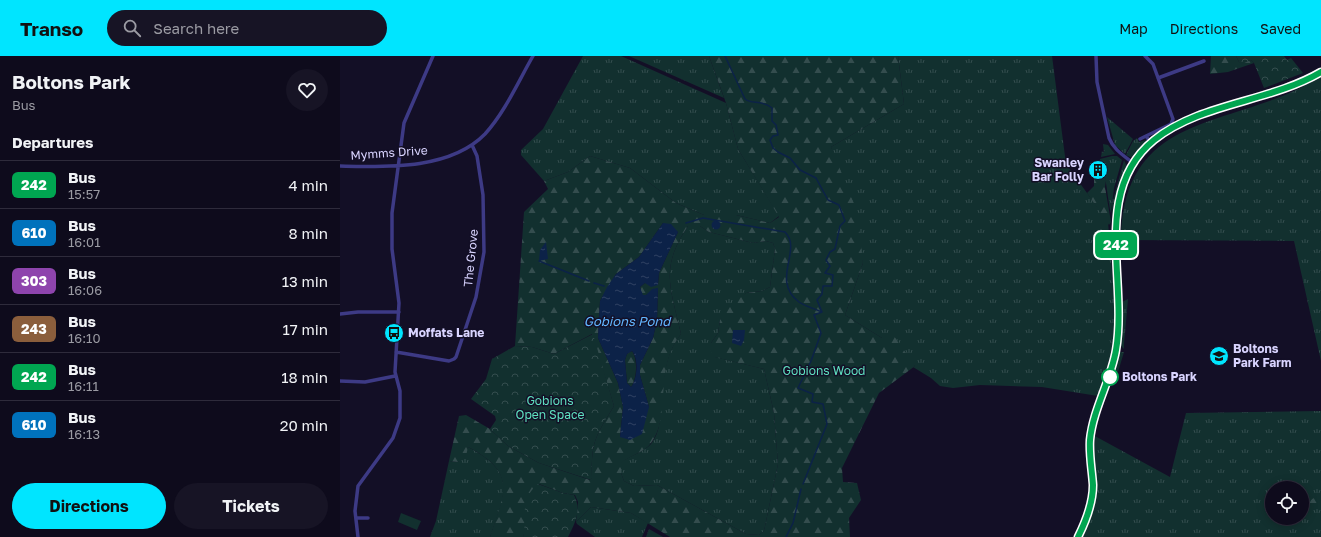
<!DOCTYPE html>
<html lang="en">
<head>
<meta charset="utf-8">
<style>
  body { margin:0; font-family:"Golos Text",sans-serif; background:#171425; color:#f1f3f6; height:100vh; display:flex; flex-direction:column; font-size:15px; white-space:nowrap }
  * { box-sizing:border-box; margin:0 }
  p { font-size:13px; color:#9b9ba3 }
  .icon { flex:none; width:22px; height:22px; fill:none; stroke:currentColor; stroke-width:2; stroke-linecap:round; stroke-linejoin:round }
  .map { position:relative; flex:1; overflow:hidden }
  .sheet { display:flex; flex-direction:column; background:#0e0b1c; width:340px }
  .sheet>* { flex:none }
  .badge { padding:0 8px; border-radius:6px; font-size:14px; line-height:26px }
  .fabs { position:absolute; left:925px; top:425px; display:grid; gap:8px }
  .fabs a { display:grid; place-items:center; width:44px; height:44px; border-radius:50%; background:#0e0b1c; box-shadow:0 2px 10px #0003,0 0 0 1px #2e2b3b; font-size:20px }
  .map>.badge { position:absolute; translate:-50% -50%; box-shadow:0 0 0 2px #fff }
  h2 { padding:0 12px; font-size:15px; line-height:36px }
  .round { display:grid; place-items:center; flex:none; width:42px; height:42px; border-radius:21px; background:#171425 }
  .headline { display:flex; align-items:center; justify-content:space-between; height:68px; padding:0 12px }
  h1 { font-size:19px; font-weight:700; line-height:30px }
  .primary-button { display:flex; gap:8px; margin-top:auto; padding:8px 12px }
  .primary-button a { flex:1; height:46px; border-radius:24px; background:#00e5ff; color:#111; font-size:16px; font-weight:700; line-height:46px; text-align:center }
  .primary-button a+a { background:#171425; color:#f1f3f6 }
  ul { padding:0; list-style:none }
  li { display:flex; align-items:center; gap:12px; height:48px; padding:0 12px; border-top:1px solid #2e2b3b }
  li div { flex:1 }
  li b { display:block; font-size:15px }
  li em { font-style:normal }
  li .badge { min-width:44px; font-weight:700; text-align:center }
  header { display:flex; align-items:center; gap:24px; box-sizing:border-box; height:56px; padding:0 20px; background:#00e5ff; color:#111 }
  header strong { font-size:19px }
  nav { display:flex; gap:22px; margin-inline-start:auto; font-size:14px }
  .search { width:280px; height:36px; background:#171425; display:flex; align-items:center; gap:10px; box-sizing:border-box; padding:0 14px; border-radius:22px; color:#9b9ba3; font-size:15px }
  main { display:flex; flex:1; min-height:0 }
  .map>svg:first-child { display:block }
  .grass { fill:url(#grass-tufts); fill-rule:evenodd }
  .forest { fill:url(#forest-firs); fill-rule:evenodd }
  .park { fill:url(#park-crowns) }
  .garden { fill:#12302f }
  .water { fill:url(#water-ripples); fill-rule:evenodd }
  .lines { fill:none; stroke-linecap:round; stroke-linejoin:round }
  .stream { stroke:#0c2248; stroke-width:1.5 }
  .minor { stroke:#3d3a85; stroke-width:3.5 }
  .tertiary { stroke:#3d3a85; stroke-width:4.5 }
  .line-casing { stroke:#fff; stroke-width:9 }
  .line { stroke:#00a651; stroke-width:6 }
  .stop-dot { fill:#fff; stroke:#00a651; stroke-width:2 }
  .labels { text-anchor:middle; stroke-width:3; stroke-linejoin:round; paint-order:stroke }
  .street-label { font-size:12px; fill:#d9d4ff; stroke:#130f26 }
  .poi-label { font-size:12px; font-weight:bold; fill:#d9d4ff; stroke:#130f26; text-anchor:start }
  .park-label { font-size:12px; fill:#5fe0c0; stroke:#130f26 }
  .stop-label { font-size:12px; font-weight:bold; fill:#d9d4ff; stroke:#130f26; text-anchor:start }
  .water-label { font-size:13px; font-style:italic; fill:#62b6ff; stroke:#130f26 }
</style>
</head>
<body>
<header>
<strong>Transo</strong>
<div class="search"><svg class="icon" aria-label="search" viewBox="0 0 24 24"><circle cx="10" cy="10" r="6"/><path d="M15 15l6 6"/></svg>Search here</div>
<nav><a>Map</a><a>Directions</a><a>Saved</a></nav>
</header>
<main>
<section class="sheet">
<div class="headline"><div><h1>Boltons Park</h1><p>Bus</p></div><a class="round"><svg class="icon" aria-label="heart" viewBox="0 0 24 24"><path d="M12 20l-8-8c-3-5 5-10 8-4 3-6 11-1 8 4z"/></svg></a></div>
<h2>Departures</h2>
<ul>
<li><span class="badge" style="background:#00a651;color:#fff">242</span><div><b>Bus</b><p>15:57</p></div><em>4 min</em></li>
<li><span class="badge" style="background:#0072bc;color:#fff">610</span><div><b>Bus</b><p>16:01</p></div><em>8 min</em></li>
<li><span class="badge" style="background:#8e44ad;color:#fff">303</span><div><b>Bus</b><p>16:06</p></div><em>13 min</em></li>
<li><span class="badge" style="background:#8b5e3c;color:#fff">243</span><div><b>Bus</b><p>16:10</p></div><em>17 min</em></li>
<li><span class="badge" style="background:#00a651;color:#fff">242</span><div><b>Bus</b><p>16:11</p></div><em>18 min</em></li>
<li><span class="badge" style="background:#0072bc;color:#fff">610</span><div><b>Bus</b><p>16:13</p></div><em>20 min</em></li>
</ul>
<div class="primary-button"><a>Directions</a><a>Tickets</a></div>
</section>
<div class="map">
<svg width="981" height="481" viewBox="0 0 981 481">
  <defs>
    <pattern id="grass-tufts" width="24" height="20" patternUnits="userSpaceOnUse"><rect width="24" height="20" fill="#12302f"/><path d="M3 7l-1-3M5 7V3M7 7l1-3M15 17l-1-3M17 17v-4M19 17l1-3" fill="none" stroke="#344d4e"/></pattern>
    <pattern id="forest-firs" width="22" height="20" patternUnits="userSpaceOnUse"><rect width="22" height="20" fill="#12302f"/><path d="M5 1l3.5 6h-7zM16 11l3.5 6h-7z" fill="#344d4e"/></pattern>
    <pattern id="park-crowns" width="20" height="18" patternUnits="userSpaceOnUse"><rect width="20" height="18" fill="#12302f"/><path d="M2 6a3 3 0 1 1 6 0M12 15a3 3 0 1 1 6 0" fill="none" stroke="#344d4e"/></pattern>
    <pattern id="water-ripples" width="26" height="14" patternUnits="userSpaceOnUse"><rect width="26" height="14" fill="#0c2248"/><path d="M2 4q2-2 4 0t4 0M15 11q2-2 4 0t4 0" fill="none" stroke="#2f4163"/></pattern>
  </defs>
  <rect width="100%" height="100%" fill="#130f26"/>
  <!-- grass -->
  <path class="grass" d="M243 0H281L386 47 398 93 439 160 430 167 396 159H364L336 147 290 112 250 100 228 116 204 125 181 99V94L203 73Z
    M289 0H369L384 42Z
    M558 0H712L726 108 768 166 775 252 774 279 773 292 758 340 702 331 640 329 613 332 600 330 591 322 573 311 575 310 542 282 505 259 523 207 491 91 564 48Z
    M965 20 964 22 924 37 923 36Z
    M981 20V305L954 185 781 184C783 50 898 75 981 20Z
    M767 61 793 83 785 98 775 89Z
    M797 82 799 86 806 84V87L794 100 790 101 786 99 793 85Z
    M763 88 768 89 775 98 761 101 762 95 764 97Z
    M772 100H777L782 104 774 132 771 157C769 151 766 124 765 122 763 119 760 118 758 116L760 103Z
    M784 104 787 111 776 139 773 174 772 148Z
    M348 170H360L369 176 413 187 426 185 433 187 435 193 430 231 422 235 406 237 380 264 378 277 371 287 375 301 424 313 434 357 438 408 424 475 419 479 406 478 317 429 294 430 284 425 281 417 280 407C289 400 304 396 311 388 320 376 320 364 321 350 324 324 324 299 341 278 331 232 319 213 348 170Z
    M788 243 784 288V293L780 289 782 246Z
    M780 296H784L774 329 771 324Z
    M981 355V481H743L756 441 757 431 753 402V379L830 421 846 357ZM932 432H962V462H932Z
    M128 391C178 417 165 437 150 481H90L96 465 109 405 118 406Z
    M251 451 291 457 308 467 302 481H255L237 468 236 466Z
    M309 473 323 481H306Z"/>
  <!-- forest -->
  <path class="forest" d="M369 0H558L564 48 491 91 517 155 523 207 505 259 542 282 552 277 575 310 539 337 502 412 503 426 517 427 521 444 509 462 510 481H330L291 457 251 451 236 466 238 446 235 439 223 437 199 428 183 481H150C164 437 178 417 128 391L126 400 118 406 109 405 119 360 126 359 150 373 168 390 199 407 250 424 252 422C251 386 255 381 274 350L252 278 214 298 192 291 175 290 184 156 208 133 204 125 228 116 250 100 290 112 336 147 364 159H396L430 167 439 161 398 93 386 47ZM323 167 338 176 319 217 318 229 305 227 300 231 302 239H306L318 232 317 264 313 282 300 309V319L309 351 280 381 283 351 278 327 258 282 260 245 276 218 299 201ZM348 170H360L369 176 413 187 426 185 433 187 435 193 430 231 422 235 406 237 388 251 380 264 378 277 371 287 370 293 374 301 424 313 434 357 438 408 424 475 419 479 406 478 317 429 294 430 284 425 281 417V407C289 400 305 396 311 387 332 360 313 313 341 278 331 232 319 213 348 170Z
    M871 0H896L899 6 902 7 911 4 914 7 888 16 870 18Z
    M758 117 762 118 766 124 765 131 771 166 769 169 747 137 754 130V120Z
    M292 295C298 303 297 323 291 331L287 327 285 304 287 298Z
    M981 439V447L972 450 962 458V451C968 445 973 442 981 439Z"/>
  <!-- park -->
  <path class="park" d="M896 0H944L947 4 951 2 963 17 924 32 914 7 911 4 902 8 899 6Z
    M253 278 274 350C255 381 251 386 252 422L251 424 199 407 168 390 150 373 156 364 155 360 131 343 146 323 152 303 175 290 192 291 214 298Z
    M198 428 223 437 234 439C242 454 235 467 228 481H183C188 459 178 445 198 428Z"/>
  <!-- garden -->
  <path class="garden" d="M61 457 81 465 77 474 58 466Z"/>
  <!-- water -->
  <path class="water" d="M371.5 169a4.5 4.5 0 1 1 9 0a4.5 4.5 0 1 1-9 0Z
    M323 167 331 168 338 176 319 217 318 229 311 231 305 227 300 231 303 239H306L312 233 318 232 317 264 313 282 300 309V319L309 351 302 378 290 384 280 381 283 351 278 327 258 282 260 245 267 231 276 218 299 201ZM292 295C299 303 297 324 291 331L287 327 285 304 287 298Z
    M206 186 208 203 199 205 200 194Z
    M393 274H405L404 284 401 290 392 287Z"/>
  <g class="lines">
    <!-- stream -->
    <path class="stream" d="M385 0 405 43C412 49 422 43 432 52V65L436 69 438 79 433 80 430 84 433 92 438 96 450 102 460 114 476 122 488 144 499 149 505 165 500 170 495 193 490 196 486 204 490 210 485 217 493 219 492 230H483L482 238 477 244 482 256 474 259 481 277 471 305 458 332 473 338 472 346 483 348 487 368 463 428
      M346 167 363 162 445 176C463 194 430 224 459 246 465 250 475 253 482 256
      M199 205 249 225
      M254 227 264 230
      M446 481 453 467 461 433"/>
    <!-- minor -->
    <path class="minor" d="M756 0 757 26 769 82C774 94 783 99 793 107
      M805 0 813 8 833 63 831 68 806 80 811 87
      M818 22 864 5
      M800 83 806 80
      M0 110C46 111 110 114 145 78 165 56 178 26 193 0
      M0 258 18 256H59
      M56 296 109 305 114 303 116 301 136 241 144 196 143 139 137 100 132 89
      M0 325 25 326 55 320
      M16 462H28
      M18 481 15 455 18 430 53 382 60 362V335L55 316 59 247 52 193V157L64 67 93 0"/>
    <!-- tertiary -->
    <path class="tertiary" d="M738 481C746 465 753 446 753 429 752 414 749 399 750 384 753 353 771 324 776 294 788 225 751 135 814 84 860 47 930 46 981 16"/>
  </g>
  <g class="lines">
    <defs>
      <path id="line" d="M738 481C746 465 753 446 753 429 752 414 749 399 750 384 753 353 771 324 776 294 788 225 751 135 814 84 860 47 930 46 981 16"/>
    </defs>
    <!-- line casing -->
    <use href="#line" class="line-casing"/>
    <!-- line -->
    <use href="#line" class="line"/>
  </g>
  <!-- icons -->
  <defs>
    <symbol id="building-disc" viewBox="-11 -11 22 22"><circle r="9.5" fill="#00e5ff" stroke="#130f26"/><path d="M-4-6H4V6H1V3H-1V6H-4ZM-2.5-4.3h1.7v1.8h-1.7ZM.8-4.3h1.7v1.8H.8ZM-2.5-1h1.7V.8h-1.7ZM.8-1h1.7V.8H.8Z" fill="#111"/></symbol>
    <symbol id="bus-disc" viewBox="-11 -11 22 22"><circle r="9.5" fill="#00e5ff" stroke="#130f26"/><path d="M-5-6H5V4H4V6H2V4H-2V6H-4V4H-5ZM-3.5-4V0h7V-4ZM-3.5 1.2v1.5H-2V1.2ZM2 1.2v1.5H3.5V1.2Z" fill="#111"/></symbol>
    <symbol id="university-disc" viewBox="-11 -11 22 22"><circle r="9.5" fill="#00e5ff" stroke="#130f26"/><path d="M0-5L7-2L0 1L-7-2ZM-4 1L0 2.5L4 1V4Q0 6-4 4Z" fill="#111"/></symbol>
  </defs>
  <g fill-rule="evenodd">
    <use href="#building-disc" x="747" y="103" width="22" height="22"/>
    <use href="#bus-disc" x="43" y="266" width="22" height="22"/>
    <use href="#university-disc" x="868" y="289" width="22" height="22"/>
  </g>
  <!-- markers -->
  <circle class="stop-dot" cx="770" cy="321" r="8"/>
  <g class="labels">
    <!-- street labels -->
    <g class="street-label">
      <text transform="translate(49 97) rotate(-4)" y="4">Mymms Drive</text>
      <text transform="translate(131 202) rotate(-84)" y="4">The Grove</text>
    </g>
    <!-- poi labels -->
    <g class="poi-label">
      <text x="744" y="111" text-anchor="end">Swanley<tspan x="744" dy="14">Bar Folly</tspan></text>
      <text x="68" y="281">Moffats Lane</text>
      <text x="893" y="297">Boltons<tspan x="893" dy="14">Park Farm</tspan></text>
    </g>
    <!-- park labels -->
    <g class="park-label">
      <text x="484" y="319">Gobions Wood</text>
      <text x="210" y="349">Gobions<tspan x="210" dy="14">Open Space</tspan></text>
    </g>
    <!-- stop labels -->
    <g class="stop-label">
      <text x="782" y="325">Boltons Park</text>
    </g>
    <!-- water labels -->
    <g class="water-label">
      <text x="287" y="270">Gobions Pond</text>
    </g>
  </g>
</svg>
<div class="fabs">
<a><svg class="icon" aria-label="locate" viewBox="0 0 24 24"><circle cx="12" cy="12" r="6"/><path d="M12 2v4M12 18v4M2 12h4M18 12h4"/></svg></a>
</div>
<b class="badge" style="left:776px;top:189px;background:#00a651;color:#fff">242</b>
</div>
</main>
</body>
</html>
